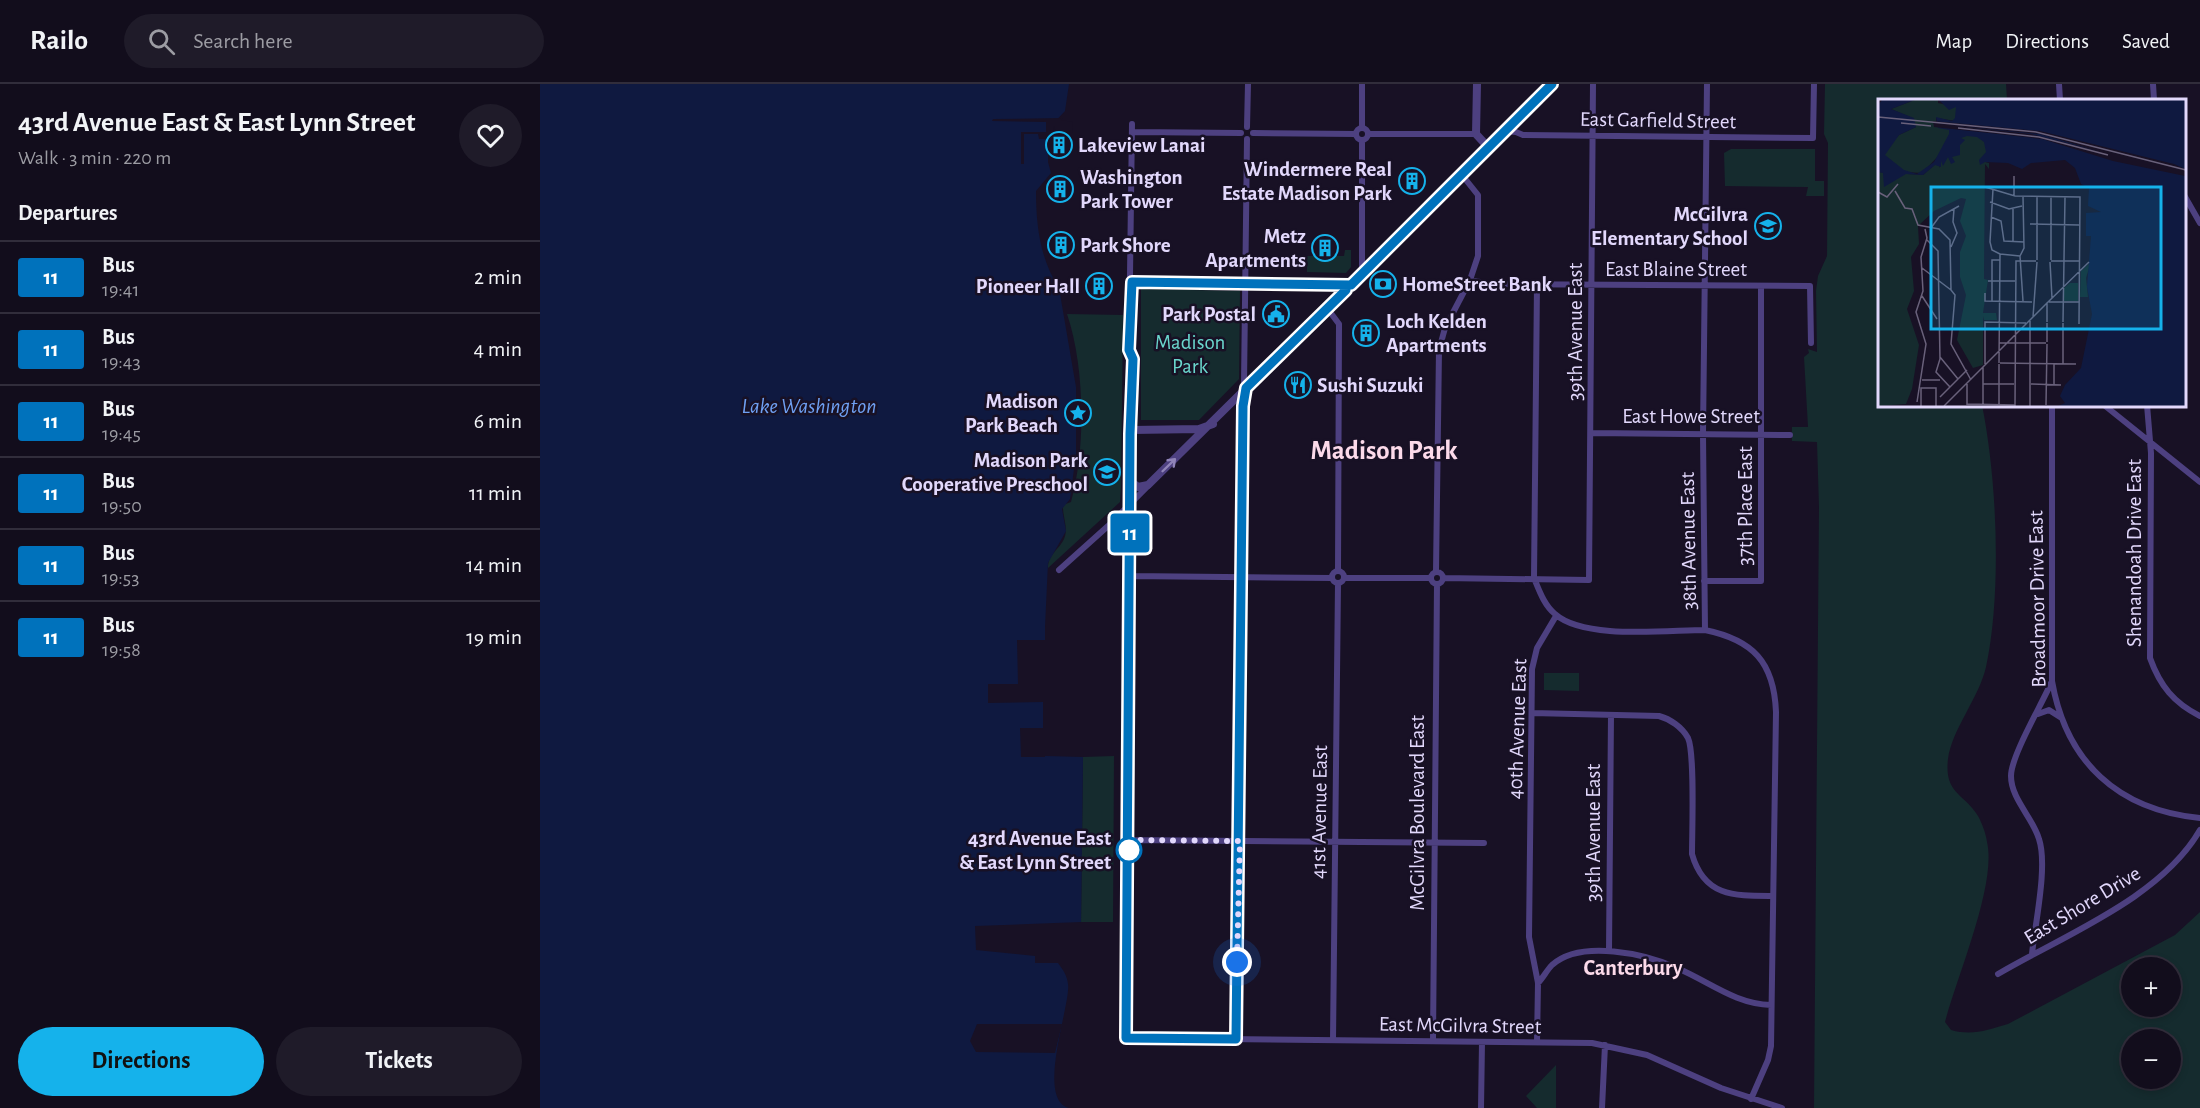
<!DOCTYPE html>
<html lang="en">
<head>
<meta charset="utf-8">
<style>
  body { margin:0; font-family:"Alegreya Sans",sans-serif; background:#1f1b29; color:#f1f3f6; height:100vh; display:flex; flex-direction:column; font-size:22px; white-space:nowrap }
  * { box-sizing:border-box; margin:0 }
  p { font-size:20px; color:#9c9ca3 }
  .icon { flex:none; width:33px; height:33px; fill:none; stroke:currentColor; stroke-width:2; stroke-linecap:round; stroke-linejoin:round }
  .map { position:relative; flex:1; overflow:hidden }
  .details { display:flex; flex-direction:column; background:#120d1c; width:540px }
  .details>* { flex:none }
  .badge { padding:0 12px; border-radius:4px; font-size:21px; line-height:39px }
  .tools { position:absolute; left:1581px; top:873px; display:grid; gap:12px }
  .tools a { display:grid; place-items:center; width:60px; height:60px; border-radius:50%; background:#120d1c; box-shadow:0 3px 9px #0003,0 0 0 2px #312d3b; font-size:30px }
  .you { position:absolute; width:30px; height:30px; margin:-15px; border:4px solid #fff; border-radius:50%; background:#1a73e8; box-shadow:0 0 0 9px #1a73e833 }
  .map>.badge { position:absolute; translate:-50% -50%; box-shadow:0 0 0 3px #fff }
  h2 { padding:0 18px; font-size:22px; line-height:54px }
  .round { display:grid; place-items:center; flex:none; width:63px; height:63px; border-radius:32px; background:#1f1b29 }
  .headline { display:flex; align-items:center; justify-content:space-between; height:102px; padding:0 18px }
  h1 { font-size:28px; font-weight:600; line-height:45px }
  .primary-button { display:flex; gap:12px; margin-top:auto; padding:12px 18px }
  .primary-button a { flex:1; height:69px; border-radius:36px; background:#15b2eb; color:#111; font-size:24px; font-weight:600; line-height:69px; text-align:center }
  .primary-button a+a { background:#1f1b29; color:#f1f3f6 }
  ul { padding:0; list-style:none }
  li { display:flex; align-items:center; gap:18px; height:72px; padding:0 18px; border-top:2px solid #312d3b }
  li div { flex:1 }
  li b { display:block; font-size:22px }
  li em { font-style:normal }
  li .badge { min-width:66px; font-weight:700; text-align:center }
  header { display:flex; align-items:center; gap:36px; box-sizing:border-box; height:84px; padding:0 30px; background:#120d1c; border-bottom:2px solid #312d3b }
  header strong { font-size:28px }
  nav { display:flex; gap:33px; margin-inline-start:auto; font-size:21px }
  .search { width:420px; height:54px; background:#1f1b29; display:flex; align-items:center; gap:15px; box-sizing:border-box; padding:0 21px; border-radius:33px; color:#9c9ca3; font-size:22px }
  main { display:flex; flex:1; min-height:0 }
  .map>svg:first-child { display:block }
  .green { fill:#152b2e; fill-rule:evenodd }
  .water { fill:#0f1940 }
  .pier { fill:#181125 }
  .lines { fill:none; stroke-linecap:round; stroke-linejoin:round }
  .minor { stroke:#4d4080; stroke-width:6 }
  .tertiary { stroke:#4d4080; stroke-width:8 }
  .secondary { stroke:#8f77f3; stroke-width:8 }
  .oneway { stroke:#9084b8 }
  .line-casing { stroke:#fff; stroke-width:14 }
  .line { stroke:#0072bc; stroke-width:9 }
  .walk { stroke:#e2d8fc; stroke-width:6; stroke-dasharray:0 10.8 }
  .stop-dot { fill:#fff; stroke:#0072bc; stroke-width:3 }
  .labels { text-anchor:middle; stroke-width:5; stroke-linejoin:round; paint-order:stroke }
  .street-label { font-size:21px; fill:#e2d8fc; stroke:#181125 }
  .poi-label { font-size:21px; font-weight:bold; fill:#e2d8fc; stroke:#181125; text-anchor:end }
  .park-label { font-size:21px; fill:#6ad6cd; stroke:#181125 }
  .stop-label { font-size:21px; font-weight:bold; fill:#e2d8fc; stroke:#181125; text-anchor:end }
  .water-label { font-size:22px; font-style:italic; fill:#6fa0f3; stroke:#181125 }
  .neighbourhood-label { font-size:22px; font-weight:bold; fill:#fcdaea; stroke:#181125 }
  .district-label { font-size:27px; font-weight:bold; fill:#fcdaea; stroke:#181125 }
  .inset-road { fill:none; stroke:#69617b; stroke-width:1.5 }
  .view { fill:#15b2eb; fill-opacity:0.15; stroke:#15b2eb; stroke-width:3 }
  .inset-edge { fill:none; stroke:#e2d8fc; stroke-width:3 }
</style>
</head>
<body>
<header>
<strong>Railo</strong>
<div class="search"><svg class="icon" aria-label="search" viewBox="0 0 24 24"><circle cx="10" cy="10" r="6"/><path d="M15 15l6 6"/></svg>Search here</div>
<nav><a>Map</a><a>Directions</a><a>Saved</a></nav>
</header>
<main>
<section class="details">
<div class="headline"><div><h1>43rd Avenue East &amp; East Lynn Street</h1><p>Walk · 3 min · 220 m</p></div><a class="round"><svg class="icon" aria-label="heart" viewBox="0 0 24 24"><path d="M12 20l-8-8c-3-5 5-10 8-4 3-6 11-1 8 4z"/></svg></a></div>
<h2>Departures</h2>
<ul>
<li><span class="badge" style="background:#0072bc;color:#fff">11</span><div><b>Bus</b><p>19:41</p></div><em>2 min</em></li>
<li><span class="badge" style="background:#0072bc;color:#fff">11</span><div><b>Bus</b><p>19:43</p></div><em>4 min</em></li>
<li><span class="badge" style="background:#0072bc;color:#fff">11</span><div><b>Bus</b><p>19:45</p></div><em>6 min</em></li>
<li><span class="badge" style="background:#0072bc;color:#fff">11</span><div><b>Bus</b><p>19:50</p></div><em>11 min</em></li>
<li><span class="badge" style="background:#0072bc;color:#fff">11</span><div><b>Bus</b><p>19:53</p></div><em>14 min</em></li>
<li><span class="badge" style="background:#0072bc;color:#fff">11</span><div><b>Bus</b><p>19:58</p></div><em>19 min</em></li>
</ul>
<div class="primary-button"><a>Directions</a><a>Tickets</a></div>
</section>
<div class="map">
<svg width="1660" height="1024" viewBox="0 0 1660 1024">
  <rect width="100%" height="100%" fill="#181125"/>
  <!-- green -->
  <path class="green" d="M1285 0H1466L1467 16H1339V321H1442C1457 395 1462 509 1446 583 1439 614 1412 645 1408 675 1404 710 1424 709 1438 732 1442 739 1446 750 1447 758 1457 800 1417 892 1405 938L1411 946C1432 952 1448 946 1468 940L1635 851 1660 828V1024H1274L1279 423 1277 358 1252 357V343H1268L1264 273 1269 269 1268 265 1277 268 1276 207 1278 192 1287 172 1288 59 1284 50ZM1592 884H1630V922H1592ZM1592 956H1630V994H1592Z
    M1191 65H1275V97H1284V112H1266L1268 103 1185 102 1184 69Z
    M805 166H811V183L806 189 767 188V172H804Z
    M601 205 700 207 699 295 659 336H601Z
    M527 230 583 231 581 404 580 418 508 484C508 470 519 466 524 455 529 444 522 432 523 421L531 418C546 364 545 283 527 230Z
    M1004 589H1039V607L1004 606Z
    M574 672 573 838H541L543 673Z
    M1016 981V1024H997L986 1012Z"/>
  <!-- water -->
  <path class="water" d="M0 0H529L525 27 508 45V78L511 89 496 107C496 141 500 175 519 204L536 303V370L530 415 522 425 526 447 508 479 505 543V672L543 673 541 838 435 842 436 866 495 872V879H518C523 886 527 891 528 900 531 921 495 1015 529 1024H0Z"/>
  <!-- pier -->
  <path class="pier" d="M523 34 521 36 533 38 532 49H516L514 42 511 55H499L498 50H484V80H481V48H506V38L452 37 453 35Z
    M477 556H505V673H481L480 644H503V618L448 619V600H478Z
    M437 940H522L515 969 436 968 430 957Z"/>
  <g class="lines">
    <!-- minor -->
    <path class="minor" d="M1167 0 1163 350 1165 546C1213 556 1234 578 1236 628L1231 962 1228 976 1211 1015
      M1519 0 1520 16
      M1613 0 1614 16
      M707 43 708 0
      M816 50a6 6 0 1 1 12 0a6 6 0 1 1-12 0Z
      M822 44V0
      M965 47 976 48 983 51 1273 54 1274 0
      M592 48 701 49
      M713 49 816 50
      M828 50H936
      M822 57V190
      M1644 111 1660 139
      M930 196 949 200 1270 202 1271 259
      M592 198 811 201
      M997 200 994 494C999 506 1004 521 1015 530 1044 556 1127 546 1165 546
      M787 224 799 240 798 487
      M1512 321V597C1526 678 1578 726 1660 734
      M1564 321 1660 398
      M1607 321 1611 369 1610 574C1620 602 1634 619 1660 632
      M592 346 593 275 589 266 592 40
      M1052 349 1250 351
      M590 397 586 954 1052 959 1107 971 1181 1004 1242 1024
      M519 486 568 442 608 402
      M792 493a6 6 0 1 1 12 0a6 6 0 1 1-12 0Z
      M891 494a6 6 0 1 1 12 0a6 6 0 1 1-12 0Z
      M896 488 899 266 905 244 930 196 938 172V111L922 91
      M590 492 792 494
      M805 494H890
      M903 494 1049 496 1053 0
      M1164 497H1221V202
      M992 629 1119 632C1130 635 1142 643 1148 654 1155 669 1152 748 1152 770 1164 813 1195 812 1232 812
      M1498 630 1509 626 1520 633
      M589 756 944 759
      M1069 867 1071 631
      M1492 870C1495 840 1508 782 1499 755 1493 734 1471 715 1471 692 1471 672 1502 620 1511 599
      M1458 890C1524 851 1621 814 1660 746
      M998 899C1003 894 1007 886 1012 881 1041 855 1106 870 1137 884 1170 898 1195 920 1231 921
      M696 955 707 55
      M793 956 798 500
      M893 957 897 500
      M997 958 998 899 989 853 992 585 997 564 1016 532
      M941 1024 942 958
      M1062 1024 1065 961"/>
    <!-- tertiary -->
    <path class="tertiary" d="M937 0 936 50 948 63
      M673 340 659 345 592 346 590 397 598 403 608 401 822 190"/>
    <!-- secondary -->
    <path class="secondary" d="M822 190 1012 0"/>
  </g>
  <!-- one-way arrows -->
  <defs><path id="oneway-shaft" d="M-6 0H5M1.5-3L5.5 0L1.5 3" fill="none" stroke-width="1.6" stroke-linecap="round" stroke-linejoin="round" transform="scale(1.5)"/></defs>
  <use class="oneway" href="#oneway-shaft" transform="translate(629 381) rotate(-44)"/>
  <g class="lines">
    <defs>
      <path id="line" d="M806 206 706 304 703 322 696 955 586 954 590 350 593 275 589 266 592 198 811 201 1012 0"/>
    </defs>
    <!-- line casing -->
    <use href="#line" class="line-casing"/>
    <!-- line -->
    <use href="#line" class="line"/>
    <!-- walk -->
    <path class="walk" d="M589 766V756L700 757 697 878"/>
  </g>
  <!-- icons -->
  <defs>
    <symbol id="building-ring" viewBox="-11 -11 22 22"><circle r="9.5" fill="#181125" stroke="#15b2eb" stroke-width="1.5"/><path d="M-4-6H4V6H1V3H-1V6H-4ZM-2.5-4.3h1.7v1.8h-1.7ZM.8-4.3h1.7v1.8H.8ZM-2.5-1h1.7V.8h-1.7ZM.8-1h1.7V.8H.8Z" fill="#15b2eb"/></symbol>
    <symbol id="school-ring" viewBox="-11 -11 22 22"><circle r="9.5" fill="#181125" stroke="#15b2eb" stroke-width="1.5"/><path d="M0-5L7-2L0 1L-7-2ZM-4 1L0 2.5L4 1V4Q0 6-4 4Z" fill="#15b2eb"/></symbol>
    <symbol id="bank-ring" viewBox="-11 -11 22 22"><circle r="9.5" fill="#181125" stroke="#15b2eb" stroke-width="1.5"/><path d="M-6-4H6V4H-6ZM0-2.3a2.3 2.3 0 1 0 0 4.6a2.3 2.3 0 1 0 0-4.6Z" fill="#15b2eb"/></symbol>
    <symbol id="civic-ring" viewBox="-11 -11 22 22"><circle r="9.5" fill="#181125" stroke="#15b2eb" stroke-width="1.5"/><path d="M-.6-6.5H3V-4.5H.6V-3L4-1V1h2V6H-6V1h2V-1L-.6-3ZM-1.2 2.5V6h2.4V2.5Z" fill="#15b2eb"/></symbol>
    <symbol id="restaurant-ring" viewBox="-11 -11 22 22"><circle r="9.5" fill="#181125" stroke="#15b2eb" stroke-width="1.5"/><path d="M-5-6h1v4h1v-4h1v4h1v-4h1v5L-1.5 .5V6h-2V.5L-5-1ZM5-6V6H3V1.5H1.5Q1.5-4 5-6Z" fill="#15b2eb"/></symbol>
    <symbol id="sight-ring" viewBox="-11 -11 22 22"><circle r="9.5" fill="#181125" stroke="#15b2eb" stroke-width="1.5"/><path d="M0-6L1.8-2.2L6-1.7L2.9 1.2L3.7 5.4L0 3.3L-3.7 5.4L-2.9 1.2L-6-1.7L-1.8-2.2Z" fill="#15b2eb"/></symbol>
  </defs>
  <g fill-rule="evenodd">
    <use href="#building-ring" x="504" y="46" width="30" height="30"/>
    <use href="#building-ring" x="857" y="82" width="30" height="30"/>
    <use href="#building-ring" x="505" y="90" width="30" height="30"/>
    <use href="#school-ring" x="1213" y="127" width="30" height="30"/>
    <use href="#building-ring" x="506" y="146" width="30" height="30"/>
    <use href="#building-ring" x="770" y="149" width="30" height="30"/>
    <use href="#bank-ring" x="828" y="185" width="30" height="30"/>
    <use href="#building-ring" x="544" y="187" width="30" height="30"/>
    <use href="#civic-ring" x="721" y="215" width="30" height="30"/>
    <use href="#building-ring" x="811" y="234" width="30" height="30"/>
    <use href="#restaurant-ring" x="743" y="286" width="30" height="30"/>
    <use href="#sight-ring" x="523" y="314" width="30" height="30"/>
    <use href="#school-ring" x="552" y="373" width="30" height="30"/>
  </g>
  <!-- markers -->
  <circle class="stop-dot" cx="589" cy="766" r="12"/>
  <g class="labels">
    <!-- street labels -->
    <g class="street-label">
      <text transform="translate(1118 36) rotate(1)" y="7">East Garfield Street</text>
      <text x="1136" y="192">East Blaine Street</text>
      <text transform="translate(1035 248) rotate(-90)" y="7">39th Avenue East</text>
      <text x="1151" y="339">East Howe Street</text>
      <text transform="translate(1205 422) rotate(-90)" y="7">37th Place East</text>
      <text transform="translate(1148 457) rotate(-91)" y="7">38th Avenue East</text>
      <text transform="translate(1594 469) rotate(-90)" y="7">Shenandoah Drive East</text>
      <text transform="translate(1497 515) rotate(-91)" y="7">Broadmoor Drive East</text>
      <text transform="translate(977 645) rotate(-88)" y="7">40th Avenue East</text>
      <text transform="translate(779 728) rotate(-89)" y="7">41st Avenue East</text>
      <text transform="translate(877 729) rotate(-90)" y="7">McGilvra Boulevard East</text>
      <text transform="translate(1053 749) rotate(-90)" y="7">39th Avenue East</text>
      <text transform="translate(1542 821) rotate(-31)" y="7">East Shore Drive</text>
      <text transform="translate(920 941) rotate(1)" y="7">East McGilvra Street</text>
    </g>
    <!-- poi labels -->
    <g class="poi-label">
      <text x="538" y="68" text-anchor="start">Lakeview Lanai</text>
      <text x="852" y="92">Windermere Real<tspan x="852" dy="24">Estate Madison Park</tspan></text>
      <text x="540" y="100" text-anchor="start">Washington<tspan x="540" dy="24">Park Tower</tspan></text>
      <text x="1208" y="137">McGilvra<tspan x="1208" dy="24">Elementary School</tspan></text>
      <text x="766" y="159">Metz<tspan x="766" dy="24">Apartments</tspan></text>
      <text x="540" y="168" text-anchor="start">Park Shore</text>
      <text x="862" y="207" text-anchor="start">HomeStreet Bank</text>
      <text x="540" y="209">Pioneer Hall</text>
      <text x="716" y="237">Park Postal</text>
      <text x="846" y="244" text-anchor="start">Loch Kelden<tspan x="846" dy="24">Apartments</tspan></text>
      <text x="777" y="308" text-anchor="start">Sushi Suzuki</text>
      <text x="518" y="324">Madison<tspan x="518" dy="24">Park Beach</tspan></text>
      <text x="548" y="383">Madison Park<tspan x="548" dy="24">Cooperative Preschool</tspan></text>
    </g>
    <!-- park labels -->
    <g class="park-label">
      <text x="650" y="265">Madison<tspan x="650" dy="24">Park</tspan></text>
    </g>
    <!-- stop labels -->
    <g class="stop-label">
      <text x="571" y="761">43rd Avenue East<tspan x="571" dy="24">&amp; East Lynn Street</tspan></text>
    </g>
    <!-- water labels -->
    <g class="water-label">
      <text x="269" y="329">Lake Washington</text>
    </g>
    <!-- neighbourhood labels -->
    <g class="neighbourhood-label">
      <text x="1093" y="891">Canterbury</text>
    </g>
    <!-- district labels -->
    <g class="district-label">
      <text x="844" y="375">Madison Park</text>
    </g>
  </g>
  <!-- overview -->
  <g transform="translate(1338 15)">
    <rect width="308" height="308" fill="#181125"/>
    <path d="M39 0H60V4L79 8 78 22 58 19V26L135 35 107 63 111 64V70L107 65 106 172V180L110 181 105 214H118L119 221H106L105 217V266L95 269 79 241 88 196 82 178V153L88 137 82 122 88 100 83 99 56 112 40 127 41 145 33 158 36 192 29 210 41 246 34 290 28 305 0 307V73L45 76 61 62V69L67 50 44 74 27 73 7 60V51L21 36 38 28 32 18 13 10ZM213 163 208 179 210 198H202L203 172ZM192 184H200V202H186V189Z" fill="#152b2e"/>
    <path d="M5 0H39L13 10 36 19 38 28 21 36 7 56 26 71 39 75 56 63 71 35V31L60 29 58 18 74 22 77 19 78 8 71 11 60 0H307V307H180L187 304 182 297 187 286 203 269 214 215 209 188 213 137H208V114L223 113 210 107 211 89 203 85 197 69 187 61 153 64 144 70 130 64 107 63 102 66 101 61 108 53 106 43 99 38 89 37 83 39 87 41 82 46V56L74 58 77 63 73 65 70 58 65 67 63 62V68L57 66 45 76 28 75 6 88 5 74 0 73V6Z" fill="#0f1940"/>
    <path d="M55 22 162 32 296 65 307 70V77L235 62 164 40 56 28ZM59 25 162 35 220 52 153 35Z" fill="#181125" fill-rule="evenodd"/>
    <path class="inset-road" d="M0 18 158 33 308 71M23 24 53 27M80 29 161 38 230 56M107 88 137 97 202 98 201 225M115 90 112 143 114 151 122 155 121 264M17 92 27 109 34 110 40 126 61 130 72 141 73 191 77 196 73 245 93 281M0 93 9 98 20 85M136 97V77M112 103 131 110 144 107M113 118 123 122 126 142 146 143M152 125 201 126M53 129 61 118 81 107M49 141 60 152 62 260 58 273 72 288M135 143V110M73 148 79 134 75 123 76 110M122 155 142 157M142 157 146 149 145 97M142 157 145 202M159 161V98M173 161V98M173 162H201M172 163 174 199M44 169 73 191M110 182H137M107 194V202L154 203M44 197 59 220M114 202V161H122M171 203H201M155 218 159 163M152 222V307M169 223V204L211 163M185 223 187 98M169 243V224M121 244H168M62 258 80 280M122 264 198 265M107 265V223L148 224M185 265V224M44 281H62M89 285V306M105 285H136M153 285 183 286M176 285V265M62 298 89 271M39 303 48 245 38 213 45 192 43 158 49 139 47 130M89 305 137 306M121 305V265M105 306V268M168 306 169 245M43 307V289H58V307M66 307 169 204M137 307 138 162H158"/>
    <path class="view" d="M53 88H283V230H53Z"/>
    <rect width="308" height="308" class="inset-edge"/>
  </g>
</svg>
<div class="tools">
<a>+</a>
<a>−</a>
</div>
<div class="you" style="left:697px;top:878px"></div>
<b class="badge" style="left:590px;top:449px;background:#0072bc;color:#fff">11</b>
</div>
</main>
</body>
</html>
